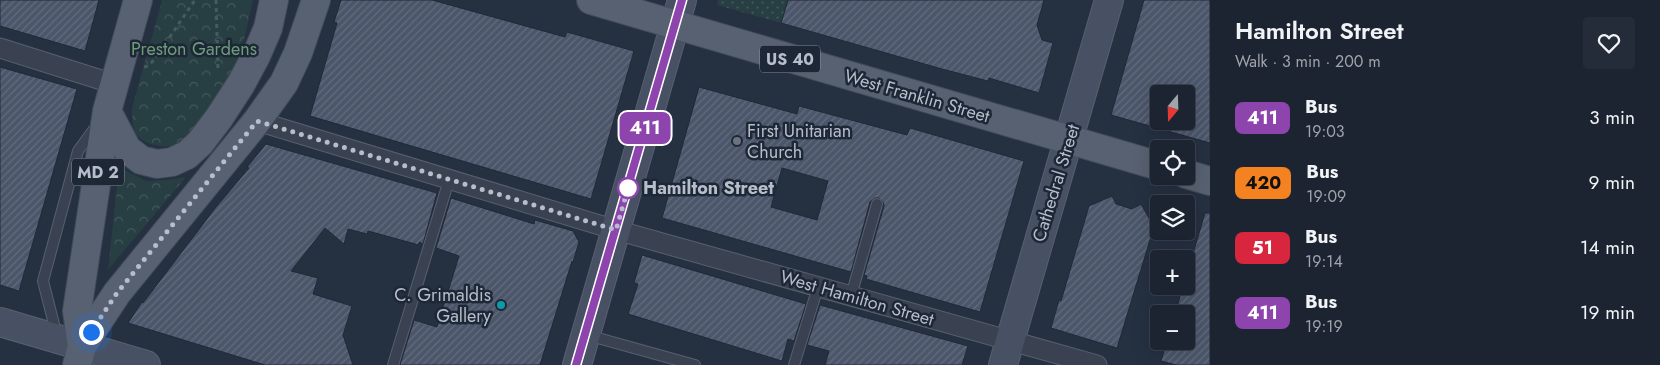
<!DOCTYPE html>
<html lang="en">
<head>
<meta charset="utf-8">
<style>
  body { margin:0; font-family:Jost,sans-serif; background:#252c39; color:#f1f3f6; height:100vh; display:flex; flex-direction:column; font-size:19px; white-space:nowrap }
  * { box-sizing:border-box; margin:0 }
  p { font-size:16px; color:#a0a4ab }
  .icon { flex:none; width:28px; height:28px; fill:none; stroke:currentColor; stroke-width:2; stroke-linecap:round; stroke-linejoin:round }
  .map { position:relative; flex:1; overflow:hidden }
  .panel { display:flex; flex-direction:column; background:#1c2431; width:450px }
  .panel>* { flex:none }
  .badge { padding:0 10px; border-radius:8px; font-size:18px; line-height:32px }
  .needle { width:32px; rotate:199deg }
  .controls { position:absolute; left:1150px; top:85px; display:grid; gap:10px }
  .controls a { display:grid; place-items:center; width:45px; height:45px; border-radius:5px; background:#1c2431; box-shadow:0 5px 20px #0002,0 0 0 1px #3a414d; font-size:25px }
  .you { position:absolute; width:25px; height:25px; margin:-12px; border:4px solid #fff; border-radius:50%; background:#1a73e8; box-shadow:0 0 0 8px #1a73e833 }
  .map>.badge { position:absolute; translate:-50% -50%; box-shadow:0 0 0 2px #fff }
  .round { display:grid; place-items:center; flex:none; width:52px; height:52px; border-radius:5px; background:#252c39 }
  .headline { display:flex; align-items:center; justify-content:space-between; height:85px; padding:0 25px }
  h1 { font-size:24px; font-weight:600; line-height:38px }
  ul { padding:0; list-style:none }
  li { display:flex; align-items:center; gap:15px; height:65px; padding:0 25px }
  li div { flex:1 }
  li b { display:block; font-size:19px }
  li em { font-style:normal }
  li .badge { min-width:55px; font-weight:700; text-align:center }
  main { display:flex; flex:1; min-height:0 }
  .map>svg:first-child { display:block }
  .park { fill:url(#park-crowns) }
  .garden { fill:url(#garden-dots) }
  .building { fill:url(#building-hatch); stroke:#202938; fill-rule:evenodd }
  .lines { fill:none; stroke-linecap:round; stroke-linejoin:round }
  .service-casing { stroke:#57606e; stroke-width:12 }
  .minor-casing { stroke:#57606e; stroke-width:21 }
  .secondary-casing { stroke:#57606e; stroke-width:30 }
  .primary-casing { stroke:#434b5a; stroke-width:30 }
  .path { stroke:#465b5f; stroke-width:3; stroke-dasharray:4 4; stroke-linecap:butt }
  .service { stroke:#3a4251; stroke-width:10 }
  .minor { stroke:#3a4251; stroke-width:19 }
  .secondary { stroke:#485164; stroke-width:28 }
  .primary { stroke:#586171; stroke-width:28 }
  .line-casing { stroke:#fff; stroke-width:11 }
  .line { stroke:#8e44ad; stroke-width:8 }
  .walk { stroke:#b6bdcb; stroke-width:5; stroke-dasharray:0 9 }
  .worship-dot { fill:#6b7280; stroke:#1e2736; stroke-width:2 }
  .stop-dot { fill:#fff; stroke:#8e44ad; stroke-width:2.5 }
  .culture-dot { fill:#0f9aa8; stroke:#1e2736; stroke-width:2 }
  .labels { text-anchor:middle; stroke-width:5; stroke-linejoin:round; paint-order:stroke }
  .shield { fill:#1e2736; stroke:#88909e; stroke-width:1 }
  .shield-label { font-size:16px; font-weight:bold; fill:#b6bdcb }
  .park-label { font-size:18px; fill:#6d9c7b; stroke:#1e2736 }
  .street-label { font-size:18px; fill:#b6bdcb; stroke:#1e2736 }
  .poi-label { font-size:18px; fill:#b6bdcb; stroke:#1e2736; text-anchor:start }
  .stop-label { font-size:18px; font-weight:bold; fill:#b6bdcb; stroke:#1e2736; text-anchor:start }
</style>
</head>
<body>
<main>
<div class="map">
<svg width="1210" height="365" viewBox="0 0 1210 365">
  <defs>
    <pattern id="park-crowns" width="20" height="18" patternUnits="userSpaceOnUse" patternTransform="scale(1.25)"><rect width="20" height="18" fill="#273e42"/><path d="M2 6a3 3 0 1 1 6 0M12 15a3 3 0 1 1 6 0" fill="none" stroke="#44585c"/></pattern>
    <pattern id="garden-dots" width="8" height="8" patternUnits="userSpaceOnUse" patternTransform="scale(1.25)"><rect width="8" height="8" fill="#273e42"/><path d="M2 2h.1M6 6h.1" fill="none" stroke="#44585c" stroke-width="1.8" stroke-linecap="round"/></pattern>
    <pattern id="building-hatch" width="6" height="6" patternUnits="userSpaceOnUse" patternTransform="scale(1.25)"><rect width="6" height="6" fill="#4b566a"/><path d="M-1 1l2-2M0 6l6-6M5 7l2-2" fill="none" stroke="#636c7e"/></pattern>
  </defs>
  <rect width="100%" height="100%" fill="#253041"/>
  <!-- park -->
  <path class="park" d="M162 0H253C248 22 244 46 235 67 228 84 194 137 178 144 169 148 158 147 148 143 132 136 132 124 132 108Z
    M119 167 146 181 166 180 186 177 108 270Z"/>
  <!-- garden -->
  <path class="garden" d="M718 0H788L781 23 717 5Z"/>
  <!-- building -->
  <path class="building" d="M0 0H99L85 51 0 26Z
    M341 0H432L565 37 567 32 634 51 591 199 310 116 337 23 334 22Z
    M788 0H1044L1037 25 1042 40 1053 43 1039 93 989 78 988 81 942 69 781 23Z
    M1144 0H1210V143L1111 115ZM1159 94H1186V121H1159Z
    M0 67 77 89 19 291 0 285Z
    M699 87 797 114 799 106 907 135 910 128 1024 161 980 312 866 279 867 276 864 275 884 206 883 202 879 198H875L870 202 851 272 662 218ZM782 168 828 181 817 220 771 207Z
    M266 144 437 193 423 244 419 242V245L368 231 367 234 348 229 344 244 325 228 291 271 318 278 313 294 352 306 343 335 353 365H265L128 323 142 302 143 303 216 207 249 168 247 167Z
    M1112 196 1116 204 1132 209 1141 204 1154 227 1117 348 1051 328 1059 300 1061 301 1089 206Z
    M451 198 534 224 535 220 573 231 579 242 573 262 572 261 540 365H400L414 320 437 327 459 256 436 248Z
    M1205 213H1210V365H1176L1161 361 1167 341H1186V314H1175L1183 286H1186V277Z
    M642 255 806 304 794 341 788 339 782 361 628 314 638 284 634 283Z
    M820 305 968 346 962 365H825L829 351 807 345Z"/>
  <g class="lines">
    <defs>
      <path id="service" d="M851 296 877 204
        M587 335 695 365
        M57 336 43 281 78 151 97 125
        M393 365 449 180
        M794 365 818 287"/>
      <path id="minor" d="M0 48 114 84
        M257 121 616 230 1097 365"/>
      <path id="secondary" d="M0 322 146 365
        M577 365 682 0
        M1003 365 1109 0"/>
      <path id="primary" d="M591 0 1159 166
        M107 111 127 149 141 160 157 164 172 162 187 155 200 143 219 118 241 84 256 56 268 28 274 0
        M1186 174 1210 181
        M82 346 117 293 257 121 284 83 298 53 316 0
        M77 365 82 346 77 311 107 111 138 0"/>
    </defs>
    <!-- service casing -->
    <use href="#service" class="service-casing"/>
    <!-- minor casing -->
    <use href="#minor" class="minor-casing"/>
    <!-- secondary casing -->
    <use href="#secondary" class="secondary-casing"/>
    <!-- primary casing -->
    <use href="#primary" class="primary-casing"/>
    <!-- path -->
    <path class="path" d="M216 0 218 71
      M144 67 148 66 154 60 195 0"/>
    <!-- service -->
    <use href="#service" class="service"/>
    <!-- minor -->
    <use href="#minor" class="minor"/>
    <!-- secondary -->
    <use href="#secondary" class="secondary"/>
    <!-- primary -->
    <use href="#primary" class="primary"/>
  </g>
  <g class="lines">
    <defs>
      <path id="line" d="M576 365 682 0"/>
    </defs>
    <!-- line casing -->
    <use href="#line" class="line-casing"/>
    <!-- line -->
    <use href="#line" class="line"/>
    <!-- walk -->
    <path class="walk" d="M91 332 117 293 257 121 616 230 628 188"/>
  </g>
  <!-- markers -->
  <circle class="worship-dot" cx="737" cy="141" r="5"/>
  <circle class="stop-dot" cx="628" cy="188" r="10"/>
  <circle class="culture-dot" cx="501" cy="305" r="5"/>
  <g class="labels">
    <!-- shield labels -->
    <g class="shield">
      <rect x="760" y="45.5" width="60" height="27" rx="4"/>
      <rect x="72" y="158.5" width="52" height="27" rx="4"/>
    </g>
    <g class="shield-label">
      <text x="790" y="65">US 40</text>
      <text x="98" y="178">MD 2</text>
    </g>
    <!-- park labels -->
    <g class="park-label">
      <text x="194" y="55">Preston Gardens</text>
    </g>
    <!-- street labels -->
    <g class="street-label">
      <text transform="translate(917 96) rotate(16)" y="6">West Franklin Street</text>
      <text transform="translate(1056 183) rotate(-73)" y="6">Cathedral Street</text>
      <text transform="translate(857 298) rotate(16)" y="6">West Hamilton Street</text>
    </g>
    <!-- poi labels -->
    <g class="poi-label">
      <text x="747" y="137">First Unitarian<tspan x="747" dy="21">Church</tspan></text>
      <text x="491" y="301" text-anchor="end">C. Grimaldis<tspan x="491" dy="21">Gallery</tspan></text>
    </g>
    <!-- stop labels -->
    <g class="stop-label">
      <text x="643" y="194">Hamilton Street</text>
    </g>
  </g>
</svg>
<div class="controls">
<a><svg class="needle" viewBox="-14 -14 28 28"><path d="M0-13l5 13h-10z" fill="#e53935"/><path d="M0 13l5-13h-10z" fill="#a0a4ab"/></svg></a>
<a><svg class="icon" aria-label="locate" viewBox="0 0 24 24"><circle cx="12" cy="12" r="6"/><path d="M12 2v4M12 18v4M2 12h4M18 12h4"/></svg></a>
<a><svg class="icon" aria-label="layers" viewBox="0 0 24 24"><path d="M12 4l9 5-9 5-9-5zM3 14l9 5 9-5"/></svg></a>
<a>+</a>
<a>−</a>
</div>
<div class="you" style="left:91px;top:332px"></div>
<b class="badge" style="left:645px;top:128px;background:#8e44ad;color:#fff">411</b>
</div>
<section class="panel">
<div class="headline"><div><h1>Hamilton Street</h1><p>Walk · 3 min · 200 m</p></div><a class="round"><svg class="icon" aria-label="heart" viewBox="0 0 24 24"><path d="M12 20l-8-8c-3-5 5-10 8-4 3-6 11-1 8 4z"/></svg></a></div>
<ul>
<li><span class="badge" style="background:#8e44ad;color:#fff">411</span><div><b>Bus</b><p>19:03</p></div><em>3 min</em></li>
<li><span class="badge" style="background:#f58220;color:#111">420</span><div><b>Bus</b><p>19:09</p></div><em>9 min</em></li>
<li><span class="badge" style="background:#d7263d;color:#fff">51</span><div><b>Bus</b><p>19:14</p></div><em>14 min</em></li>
<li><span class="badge" style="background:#8e44ad;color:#fff">411</span><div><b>Bus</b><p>19:19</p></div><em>19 min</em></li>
</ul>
</section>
</main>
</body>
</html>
